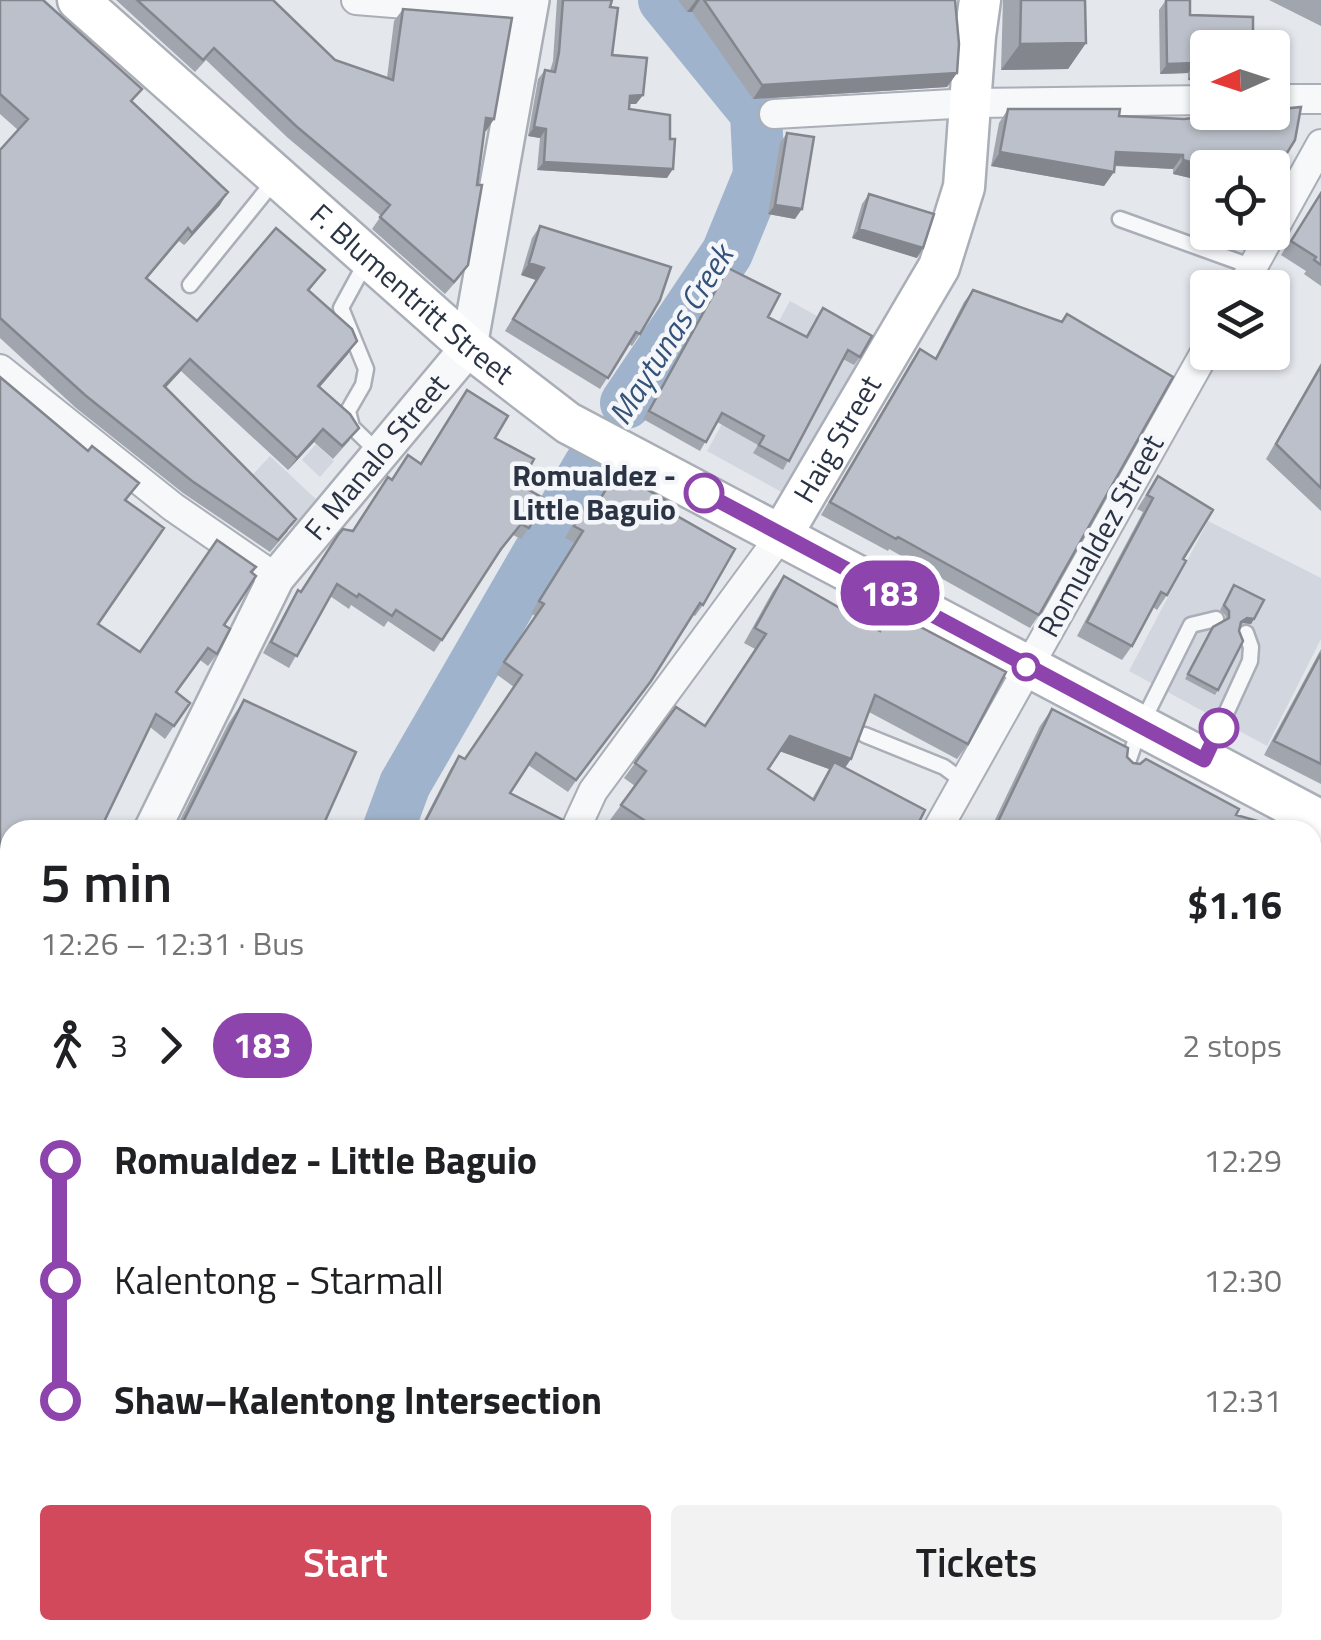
<!DOCTYPE html>
<html lang="en">
<head>
<meta charset="utf-8">
<style>
  body { margin:0; font-family:"Titillium Web",sans-serif; background:#f2f2f2; color:#202124; height:100vh; display:flex; flex-direction:column; font-size:38px; white-space:nowrap }
  * { box-sizing:border-box; margin:0 }
  p { font-size:32px; color:#757577 }
  .icon { flex:none; width:55px; height:55px; fill:none; stroke:currentColor; stroke-width:2; stroke-linecap:round; stroke-linejoin:round }
  .map { position:relative; flex:1; overflow:hidden }
  .drawer { position:absolute; left:0px; top:820px; width:1322px; height:820px; display:flex; flex-direction:column; background:#fff; border-radius:30px 30px 0 0; box-shadow:0 2px 8px #0004 }
  .drawer>* { flex:none }
  .badge { padding:0 20px; border-radius:32px; font-size:35px; line-height:65px }
  .needle { width:65px; rotate:267deg }
  .buttons { position:absolute; left:1190px; top:30px; display:grid; gap:20px }
  .buttons a { display:grid; place-items:center; width:100px; height:100px; border-radius:10px; background:#fff; box-shadow:0 2px 8px #0004; font-size:50px }
  .map>.badge { position:absolute; translate:-50% -50%; box-shadow:0 0 0 5px #fff }
  .legs { display:flex; align-items:center; gap:15px; height:110px; padding:0 40px; font-size:32px }
  .legs p { margin-inline-start:auto }
  .headline { display:flex; align-items:center; justify-content:space-between; height:170px; padding:0 40px }
  h1 { font-size:55px; font-weight:600; line-height:75px }
  .action { display:flex; gap:20px; margin-top:auto; padding:20px 40px }
  .action a { flex:1; height:115px; border-radius:10px; background:#d1495b; color:#fff; font-size:40px; font-weight:600; line-height:115px; text-align:center }
  .action a+a { background:#f2f2f2; color:#202124 }
  ul { padding:0 40px; list-style:none }
  li { display:flex; align-items:center; gap:35px; height:120px; font-size:38px }
  li i { display:grid; place-items:center; width:15px; height:100%; margin:0 12px; background:currentColor }
  li i::after { content:''; width:25px; height:25px; margin:-12px; border:8px solid; border-radius:50%; background:#fff }
  li p { margin-inline-start:auto }
  li:first-child i { background:linear-gradient(#0000 50%,currentColor 0) }
  li:last-child i { background:linear-gradient(currentColor 50%,#0000 0) }
  .map>svg:first-child { display:block }
  .built { fill:#d2d6de }
  .water { fill:#9fb4cc }
  .pier { fill:#e4e7ec }
  .lines { fill:none; stroke-linecap:round; stroke-linejoin:round }
  .stream { stroke:#9fb4cc; stroke-width:9 }
  .river { stroke:#9fb4cc; stroke-width:52 }
  .service-casing { stroke:#a9aeb7; stroke-width:19 }
  .minor-casing { stroke:#a9aeb7; stroke-width:32 }
  .tertiary-casing { stroke:#a9aeb7; stroke-width:40 }
  .secondary-casing { stroke:#a9aeb7; stroke-width:45 }
  .primary-casing { stroke:#a3abb8; stroke-width:48 }
  .motorway-casing { stroke:#8b94a3; stroke-width:55 }
  .service { stroke:#f7f8fa; stroke-width:14 }
  .minor { stroke:#f7f8fa; stroke-width:28 }
  .tertiary { stroke:#f7f8fa; stroke-width:35 }
  .secondary { stroke:#fff; stroke-width:40 }
  .primary { stroke:#fff; stroke-width:42 }
  .motorway { stroke:#fff; stroke-width:50 }
  .motorway-bridge-casing { stroke:#8b94a3; stroke-width:55; stroke-linecap:butt }
  .motorway-bridge { stroke:#fff; stroke-width:50 }
  .wall { fill:#a1a5ae; fill-rule:evenodd }
  .shaded-wall { fill:#83868d }
  .building { fill:#bbc0ca; stroke:#83868d; stroke-width:2.5 }
  .line-1-casing { stroke:#fff; stroke-width:22 }
  .line-1 { stroke:#8e44ad; stroke-width:15 }
  .stop-1-dot { fill:#fff; stroke:#8e44ad; stroke-width:5 }
  .labels { text-anchor:middle; stroke-width:9; stroke-linejoin:round; paint-order:stroke }
  .street-label { font-size:30px; fill:#2b3445; stroke:#f4f6f9 }
  .stop-label { font-size:30px; font-weight:bold; fill:#2b3445; stroke:#f4f6f9; text-anchor:end }
  .water-label { font-size:32px; font-style:italic; fill:#34527a; stroke:#f4f6f9 }
</style>
</head>
<body>
<div class="map">
<svg width="1321" height="1640" viewBox="0 0 1321 1640">
  <rect width="100%" height="100%" fill="#e4e7ec"/>
  <!-- built -->
  <path class="built" d="M790 301 869 345 787 495 707 451Z
    M316 444 334 461 320 477 302 460Z
    M270 456 320 503 296 530 245 483Z
    M1208 521 1321 578V639L1267 746 1129 671Z
    M1313 1599 1321 1602V1640H1268L1271 1630H1312Z"/>
  <!-- water -->
  <path class="water" d="M82 1630H648L628 1640H64Z"/>
  <!-- pier -->
  <path class="pier" d="M1315 1186H1321V1429L1312 1427V1195Z"/>
  <g class="lines">
    <!-- stream -->
    <path class="stream" d="M608 433 626 403"/>
    <!-- river -->
    <path class="river" d="M626 403 727 253 759 175 756 113 664 0
      M388 830 405 784 589 466"/>
    <defs>
      <path id="service" d="M1120 219 1253 267
        M366 262 341 308 366 369 363 385 348 411 352 427 378 452
        M190 285 274 181
        M865 735 944 767 964 782
        M1206 757 1250 661 1251 647 1246 633
        M1125 771 1140 727 1191 625 1216 619
        M1312 1590 1321 1592
        M1312 1626 1321 1628
        M1017 1640 1021 1630"/>
      <path id="minor" d="M356 0 530 14
        M1272 99H1321
        M774 114 971 103 1208 100
        M1241 288 1321 144
        M0 369 173 507 276 578
        M575 830 593 791 782 534
        M937 830 1208 347
        M0 907 10 920
        M1312 1021 1321 1022"/>
      <g id="tertiary">
        <path id="s1" d="M152 830 276 578 469 347 531 0"/>
        <path d="M0 1118 10 1099"/>
      </g>
      <g id="secondary">
        <path id="s2" d="M78 0 469 347 568 423 1321 821"/>
        <path id="s3" d="M782 534 939 267 964 187 975 36 980 0"/>
      </g>
      <path id="primary" d="M1312 1275 1321 1248
        M1217 1640 1220 1630"/>
      <path id="motorway" d="M1312 1322 1321 1323
        M375 1640 394 1630
        M496 1640 516 1630"/>
    </defs>
    <!-- service casing -->
    <use href="#service" class="service-casing"/>
    <!-- minor casing -->
    <use href="#minor" class="minor-casing"/>
    <!-- tertiary casing -->
    <use href="#tertiary" class="tertiary-casing"/>
    <!-- secondary casing -->
    <use href="#secondary" class="secondary-casing"/>
    <!-- primary casing -->
    <use href="#primary" class="primary-casing"/>
    <!-- motorway casing -->
    <use href="#motorway" class="motorway-casing"/>
    <!-- service -->
    <use href="#service" class="service"/>
    <!-- minor -->
    <use href="#minor" class="minor"/>
    <!-- tertiary -->
    <use href="#tertiary" class="tertiary"/>
    <!-- secondary -->
    <use href="#secondary" class="secondary"/>
    <!-- primary -->
    <use href="#primary" class="primary"/>
    <!-- motorway -->
    <use href="#motorway" class="motorway"/>
    <defs>
      <path id="motorway-bridge" d="M1312 1392 1321 1393"/>
    </defs>
    <!-- motorway-bridge casing -->
    <use href="#motorway-bridge" class="motorway-bridge-casing"/>
    <!-- motorway-bridge -->
    <use href="#motorway-bridge" class="motorway-bridge"/>
  </g>
  <!-- wall -->
  <path class="wall" d="M0 0 133 103 220 205 184 245 179 241 147 279 197 321 325 270 309 291 348 354 320 387 350 440 333 459 314 442 288 470 181 371 166 387 288 531 270 552 183 493 76 408 0 338V150L18 130 0 114Z
    M116 0H273L335 60 387 78 394 21 403 9 494 119 486 131H484L460 277 445 294 372 229 381 216 288 138 206 60 195 72Z
    M557 0H612L610 7 612 55 643 95 636 104H630L629 109 667 178 537 170 540 138 528 136 538 79 545 70 550 71 553 61Z
    M678 0H955L957 73 947 87 753 99 692 12H687Z
    M1003 0H1085L1086 43 1068 69 1001 70Z
    M1166 0 1190 15 1208 82 1188 80V73L1160 74 1159 10Z
    M1269 0H1321V26Z
    M1008 109 1119 116 1208 168V182L1173 174V169L1114 166V172L1104 186 991 166 999 123Z
    M787 133 795 219 768 214 780 143Z
    M1321 192V286L1304 274 1306 271 1281 255Z
    M869 194 917 258 852 238 862 204Z
    M540 226 640 334 632 346 629 344 600 389 505 331 536 280 521 275 532 238Z
    M728 268 768 317 806 336 823 308 860 357 854 365 843 359 783 470 753 453 758 445 717 422 700 451 643 419Z
    M973 290 1039 615 1030 628 889 549 888 551 821 515 911 362 920 349 935 358 964 302Z
    M1321 363V511L1266 459Z
    M0 377 88 451 139 483 126 501 98 624 140 652 256 567 224 625 217 654 208 666 200 660 176 693 190 703 165 739 150 727 10 830V875L0 866Z
    M467 390 520 485 529 528 521 539 513 535 497 556 434 652 388 621 384 627 351 605 349 609 330 596 289 668 263 653 291 601 298 590 301 592 352 531 391 480 420 464Z
    M616 472 663 508 703 605 695 616 693 615 568 792 528 765 510 793 558 830H419L451 768 459 756 465 759 514 687 496 674 535 616 531 613 575 543 565 538 581 510 589 498 597 502Z
    M1158 476 1183 559 1167 595 1157 610 1153 607 1132 646 1122 660 1077 636 1143 512 1137 509Z
    M784 576 878 629 890 611 968 744 957 759 869 712 845 768 915 830H625L610 820 635 786 624 778 676 707 704 726 755 649 744 643 773 591ZM780 751 829 769 812 799 768 769Z
    M1234 585 1254 619 1251 624 1243 623 1240 625 1218 690 1215 695 1185 679 1209 632 1213 627 1226 620V616L1220 610Z
    M1321 649V784L1264 755Z
    M244 700 321 830H175L228 724Z
    M1052 709 1127 757 1133 763 1236 815 1290 830H990L1040 726Z
    M10 1212V1474L0 1471V1234Z
    M1321 1477V1583L1312 1580V1505Z
    M647 1630H930V1640H747V1632L733 1640H634L637 1636Z
    M1032 1630H1148L1145 1640H1029Z"/>
  <!-- shaded-wall -->
  <path class="shaded-wall" d="M696 0H700L692 12H687Z
    M1086 43 1068 69 1001 70 1020 44Z
    M1195 63 1188 73 1160 74 1167 64Z
    M1195 70 1208 71V82L1188 80Z
    M957 73 947 87 753 99 762 85Z
    M643 95 636 104H624L630 96Z
    M486 118 494 119 486 131 477 130Z
    M534 127 546 129 540 138 528 136Z
    M1000 152 1114 172 1104 186 991 166Z
    M1116 152 1183 155 1173 169 1106 165Z
    M1183 160 1213 168H1208V182L1173 174Z
    M544 162 673 169 667 178 537 170Z
    M228 192 220 205 184 245 192 233Z
    M775 205 802 209 795 219 768 214Z
    M859 229 923 248 917 258 852 238Z
    M529 263 544 268 536 280 521 275Z
    M357 341 348 354 310 398 318 386Z
    M190 359 181 371 156 398 164 386Z
    M323 429 314 442 288 470 297 458Z
    M1247 618 1254 619 1251 624 1243 623 1237 627Z
    M790 736 851 759 841 774 834 762 829 769 779 751Z
    M1312 974 1321 976V995L1312 993Z
    M1312 1148H1321V1160L1317 1165H1312Z
    M6 1455 10 1456V1474L0 1471V1460Z
    M10 1519V1526L0 1534V1527Z
    M1312 1563 1321 1565V1583L1312 1580Z
    M733 1630H749L733 1640H715Z"/>
  <!-- building -->
  <path class="building" d="M0 0H43L142 89 131 101 228 192 192 233 188 228 146 278 197 321 276 228 325 270 308 290 352 329 357 341 318 386 350 414 359 428 342 446 323 429 297 458 190 359 164 386 296 519 278 540 192 481 85 395 0 318V150L28 119 0 94Z
    M137 0H273L335 60 393 80 403 9 512 18 494 119 486 118 477 185H482L468 265 454 282 380 217 390 205 296 126 214 48 203 60Z
    M563 0H612L610 7 618 8 612 55 647 58 643 95 630 96 629 109 670 115V139H675L673 169 544 162 546 129 534 127 545 70 555 72 559 52Z
    M704 0H955L959 44 957 73 762 85Z
    M1021 0H1085L1086 43 1020 44Z
    M1166 0H1190V15L1253 17V48H1208V71L1195 70V63L1167 64Z
    M1301 107 1295 140 1272 177V168H1213L1183 160V155L1116 152 1114 172 1000 152 1008 109H1120L1119 116 1184 119 1246 112H1272V110Z
    M787 133 814 137 802 209 775 205Z
    M1321 193V265L1314 260 1316 257 1291 241Z
    M869 194 934 214 923 248 859 229Z
    M540 226 671 267 660 300 640 334 636 332 608 378 513 319 544 268 529 263Z
    M728 268 780 294 768 317 807 337 823 308 872 336 860 357 848 350 789 461 759 445 764 436 722 413 706 442 649 411Z
    M973 290 1062 322 1067 314 1173 377 1039 615 898 537 896 539 830 502 920 349 936 359Z
    M1321 366V488L1276 444Z
    M0 377 88 451 92 446 139 483 125 500 164 528 98 624 140 652 217 540 256 567 251 572 256 576 224 625 230 629 217 654 208 648 176 692 190 703 174 726 156 714 100 830H10V855L0 846Z
    M467 390 508 416 495 438 534 459 520 485 545 499 529 528 521 524 501 549 442 640 396 610 392 616 359 594 357 597 337 584 297 656 271 642 298 590 301 592 338 535 343 529 353 531 388 477 392 480 408 455 421 464Z
    M616 472 667 501 663 508 735 549 703 605 700 603 651 681 576 780 536 753 510 793 563 820 558 830H427L428 826 424 824 459 756 465 759 522 675 504 662 544 604 539 601 583 531 574 526 589 498 598 503Z
    M1158 476 1213 510 1183 559 1186 561 1167 595 1161 592 1132 646 1087 622 1153 498 1147 495Z
    M784 576 880 631 890 611 1006 672 968 744 875 695 851 759 790 736 768 769 814 800 834 762 925 810 915 830H659L621 805 646 771 635 763 676 707 705 726 766 634 755 628Z
    M1234 585 1264 600 1254 619 1247 618 1241 622 1239 631 1243 641 1218 690 1188 674 1213 627 1229 618V611L1224 605Z
    M1321 653V764L1274 741Z
    M244 700 356 752 321 830H179Z
    M1052 709 1128 748 1127 757 1133 763 1140 764 1146 759 1239 809 1236 815 1290 830H994Z
    M1312 846 1321 850V976L1312 974Z
    M1312 1040 1321 1042V1148H1312Z
    M10 1221V1456L6 1455 0 1460V1243Z
    M0 1484 10 1495V1519L0 1527Z
    M1321 1495V1565L1312 1563V1523Z
    M647 1630H733L715 1640H639L637 1636Z
    M759 1630H930V1640H759Z
    M1046 1630H1148L1145 1640H1043Z
    M1307 1634 1321 1639V1640H1305Z"/>
  <g class="lines">
    <defs>
      <path id="line-1" d="M704 493 1204 760 1219 728"/>
    </defs>
    <!-- line-1 casing -->
    <use href="#line-1" class="line-1-casing"/>
    <!-- line-1 -->
    <use href="#line-1" class="line-1"/>
  </g>
  <!-- markers -->
  <g class="stop-1-dot">
    <circle cx="704" cy="493" r="18"/>
    <circle cx="1026" cy="667" r="12"/>
    <circle cx="1219" cy="728" r="18"/>
  </g>
  <g class="labels">
    <!-- street labels -->
    <g class="street-label">
      <text dy="10" stroke="none"><textPath href="#s2" startOffset="445">F. Blumentritt Street</textPath></text>
      <text dy="10" stroke="none"><textPath href="#s3" startOffset="110">Haig Street</textPath></text>
      <text dy="10" stroke="none"><textPath href="#s1" startOffset="438">F. Manalo Street</textPath></text>
      <text transform="translate(1101 536) rotate(-61)" y="10">Romualdez Street</text>
    </g>
    <!-- stop labels -->
    <g class="stop-label">
      <text x="676" y="486">Romualdez -<tspan x="676" dy="34">Little Baguio</tspan></text>
    </g>
    <!-- water labels -->
    <g class="water-label">
      <text transform="translate(671 335) rotate(-58)" y="11">Maytunas Creek</text>
    </g>
  </g>
</svg>
<div class="buttons">
<a><svg class="needle" viewBox="-14 -14 28 28"><path d="M0-13l5 13h-10z" fill="#e53935"/><path d="M0 13l5-13h-10z" fill="#757577"/></svg></a>
<a><svg class="icon" aria-label="locate" viewBox="0 0 24 24"><circle cx="12" cy="12" r="6"/><path d="M12 2v4M12 18v4M2 12h4M18 12h4"/></svg></a>
<a><svg class="icon" aria-label="layers" viewBox="0 0 24 24"><path d="M12 4l9 5-9 5-9-5zM3 14l9 5 9-5"/></svg></a>
</div>
<b class="badge" style="left:890px;top:593px;background:#8e44ad;color:#fff">183</b>
<section class="drawer">
<div class="headline"><div><h1>5 min</h1><p>12:26 – 12:31 · Bus</p></div><b>$1.16</b></div>
<div class="legs"><svg class="icon" aria-label="walk" viewBox="0 0 24 24"><circle cx="13" cy="4" r="2"/><path d="M13 8l-2 6 4 7M11 14l-3 7M7 12l3-4h3l4 4"/></svg>3<svg class="icon" aria-label="forward" viewBox="0 0 24 24"><path d="M9 5l7 7-7 7"/></svg><b class="badge" style="background:#8e44ad;color:#fff">183</b><p>2 stops</p></div>
<ul>
<li><i style="color:#8e44ad"></i><b>Romualdez - Little Baguio</b><p>12:29</p></li>
<li><i style="color:#8e44ad"></i><span>Kalentong - Starmall</span><p>12:30</p></li>
<li><i style="color:#8e44ad"></i><b>Shaw–Kalentong Intersection</b><p>12:31</p></li>
</ul>
<div class="action"><a>Start</a><a>Tickets</a></div>
</section>
</div>
</body>
</html>
